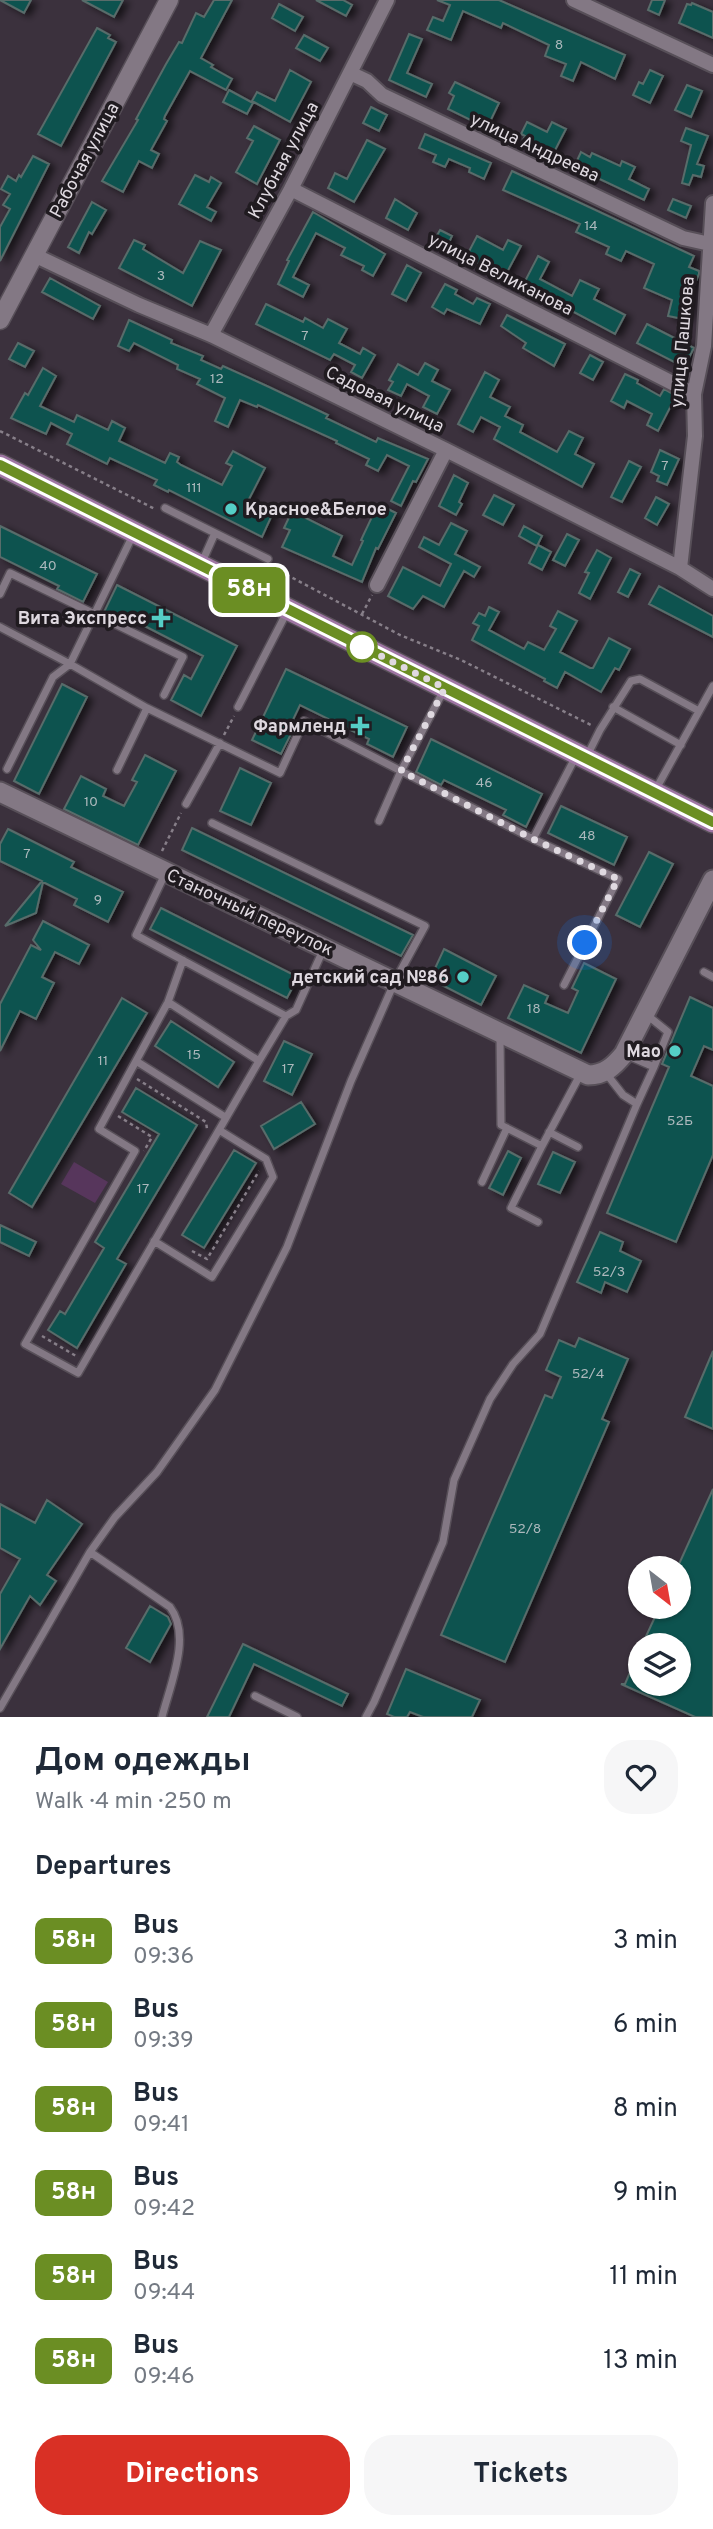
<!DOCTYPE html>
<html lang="en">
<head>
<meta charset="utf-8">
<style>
  body { margin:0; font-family:Overpass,sans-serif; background:#f6f6f7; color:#1f2937; height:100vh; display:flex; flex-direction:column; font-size:26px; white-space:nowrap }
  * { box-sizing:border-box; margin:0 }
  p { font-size:23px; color:#747a83 }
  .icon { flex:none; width:38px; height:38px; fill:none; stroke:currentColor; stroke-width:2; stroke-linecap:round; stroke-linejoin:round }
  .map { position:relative; height:1717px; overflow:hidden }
  .sheet { display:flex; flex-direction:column; background:#fff; flex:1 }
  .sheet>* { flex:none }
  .badge { padding:0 14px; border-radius:10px; font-size:24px; line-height:46px }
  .needle { width:46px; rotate:149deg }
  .buttons { position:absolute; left:628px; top:1556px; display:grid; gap:14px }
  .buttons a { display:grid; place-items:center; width:63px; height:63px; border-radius:50%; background:#fff; box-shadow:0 2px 5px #0004; font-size:35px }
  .you { position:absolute; width:35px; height:35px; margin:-18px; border:5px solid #fff; border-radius:50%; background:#1a73e8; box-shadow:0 0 0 10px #1a73e833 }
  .map>.badge { position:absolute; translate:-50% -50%; box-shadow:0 0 0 4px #fff }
  h2 { padding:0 35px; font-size:26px; line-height:63px }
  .round { display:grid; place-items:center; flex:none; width:74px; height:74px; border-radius:28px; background:#f6f6f7 }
  .headline { display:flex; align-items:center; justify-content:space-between; height:119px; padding:0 35px }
  h1 { font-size:33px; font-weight:700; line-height:52px }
  .cta { display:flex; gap:14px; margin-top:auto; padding:14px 35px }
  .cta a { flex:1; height:80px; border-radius:28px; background:#d93025; color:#fff; font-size:28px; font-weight:700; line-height:80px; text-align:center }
  .cta a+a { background:#f6f6f7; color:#1f2937 }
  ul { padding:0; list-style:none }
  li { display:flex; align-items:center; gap:21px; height:84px; padding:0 35px }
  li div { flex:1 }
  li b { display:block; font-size:26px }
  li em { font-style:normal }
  li .badge { min-width:77px; font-weight:700; text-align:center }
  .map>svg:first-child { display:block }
  .green { fill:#57365c }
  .building { fill:#115350; stroke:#586c6a; stroke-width:2; filter:url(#shadow) }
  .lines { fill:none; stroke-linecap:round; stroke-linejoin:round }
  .service-casing { stroke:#574f58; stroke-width:10 }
  .minor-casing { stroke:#574f58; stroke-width:18 }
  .tertiary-casing { stroke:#574f58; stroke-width:21 }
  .secondary-casing { stroke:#574f58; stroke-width:23 }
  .primary-casing { stroke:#574f58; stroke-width:24 }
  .path { stroke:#877f89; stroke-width:2.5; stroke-dasharray:3.5 3.5; stroke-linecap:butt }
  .service { stroke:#837884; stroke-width:7 }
  .minor { stroke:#837884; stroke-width:14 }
  .tertiary { stroke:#837884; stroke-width:18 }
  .secondary { stroke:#837884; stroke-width:19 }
  .primary { stroke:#9f76a4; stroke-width:21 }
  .line-casing { stroke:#fff; stroke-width:16 }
  .line { stroke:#6b8e23; stroke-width:10 }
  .walk { stroke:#dfd9e0; stroke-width:7; stroke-dasharray:0 12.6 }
  .poi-dot { fill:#55cec6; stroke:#201b20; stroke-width:2.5 }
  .stop-dot { fill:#fff; stroke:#6b8e23; stroke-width:3.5 }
  .labels { text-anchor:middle; stroke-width:7; stroke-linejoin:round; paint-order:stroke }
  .number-label { font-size:14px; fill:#acb8bc }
  .street-label { font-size:18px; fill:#dfd9e0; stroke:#201b20 }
  .poi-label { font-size:18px; font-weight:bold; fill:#dfd9e0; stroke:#201b20; text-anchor:end }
</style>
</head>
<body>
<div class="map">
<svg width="713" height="1717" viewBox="0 0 713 1717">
  <defs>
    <filter id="shadow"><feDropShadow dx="5.5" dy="3" stdDeviation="3.5" flood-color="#0009"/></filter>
  </defs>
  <rect width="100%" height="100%" fill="#3b313d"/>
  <!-- green -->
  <path class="green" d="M74 1162 108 1182 95 1203 61 1184Z"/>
  <!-- building -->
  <path class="building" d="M0 0H31L24 13Z
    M82 0H123L114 17Z
    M214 0H232L201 58 213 65 211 67 232 79 226 90 190 71 165 116 164 119 167 121 151 150 159 154 152 168 139 161 123 192 102 181 138 120 136 119 166 64 179 42 182 43 196 13 204 17Z
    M316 0H343L352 5 346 16Z
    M437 0H499L625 55 615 79 581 62 573 81 561 76 566 64 545 56 549 45 503 23 501 28 463 11 451 40 427 30 433 17 443 21 450 5Z
    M652 0H665L659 15 648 10Z
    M692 3 713 12V38L679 23 687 4 691 5Z
    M279 4 303 17 295 31 272 18Z
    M97 28 110 35 108 38 116 42 61 146 38 134Z
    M409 34 422 39 407 73 432 84 426 97 389 80Z
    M304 35 328 48 320 61 296 48Z
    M290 70 311 82 290 122 252 101 257 92 275 101Z
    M650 70 663 76 650 103 633 95 639 82 643 84Z
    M455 82 499 103 487 128 448 109 454 96 449 93Z
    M687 85 702 91 691 117 675 110Z
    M229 90 253 103 247 114 223 102Z
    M371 107 387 115 379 131 363 123Z
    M527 122 547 132 552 122 566 129 551 158 521 144 525 136 521 134Z
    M254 126 280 140 257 184 236 172 253 141 247 138Z
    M686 128 708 136 697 164 704 166 701 177 693 175 689 185 682 183 691 145 681 141Z
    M425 134 491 163 484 179 469 172 470 168 449 159 445 167 433 162 436 155 419 148Z
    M367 140 385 149 354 202 328 188 335 173 347 179Z
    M581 152 590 157 592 153 620 166 622 161 635 167 629 179 649 189 644 200 574 167Z
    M33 156 49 164 0 261V227L10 209 3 205 10 194 1 189 8 176 16 181 19 175 21 177Z
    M512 171 694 256 689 267 699 271V274L689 297H692L687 316 684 315 683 319 668 316 672 300 644 288 654 264 626 251 621 261 606 254 609 247 576 232 580 224 503 190Z
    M195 175 209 182 211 177 221 183 207 207 216 212 211 221 179 204Z
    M395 199 417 213 408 230 386 218Z
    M673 199 691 206 686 218 668 210Z
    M92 202 106 210 92 234 89 232 79 253 68 247Z
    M313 212 385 254 373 276 362 270 364 266 341 255 345 248 316 233 293 277 309 285 303 297 278 284 289 261 287 260Z
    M440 230 452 236 447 247 434 241Z
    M477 236 503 250 508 240 521 246 505 276 466 257Z
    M134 240 145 245 143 249 183 273 200 241 221 250 192 306 119 268Z
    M538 256 549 262 540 279 572 296 580 280 599 289 594 299 625 315 615 334 523 285Z
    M407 265 421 273 406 301 392 294Z
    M50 278 100 306 93 319 42 292Z
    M445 284 457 290 455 294 473 304 477 298 490 304 480 324 447 309 444 314 432 307Z
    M266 304 303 322 305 318 323 328 328 319 347 329 339 343 360 354 363 348 375 355 362 378 351 372 355 365 334 354 330 360 256 324Z
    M507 315 565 344 554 366 523 348 526 343 501 326Z
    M129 320 172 340 171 343 203 356 201 360 221 369 223 366 267 386 328 415 326 418 376 442 378 438 428 459 416 482 413 481 401 506 391 501 409 466 387 455 378 471 366 465 369 459 336 443 337 441 258 405 257 407 240 400 228 427 215 421 225 398 197 384 200 379 177 369 178 365 134 343 129 351 118 346Z
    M647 324 694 348 684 367 637 343Z
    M18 343 34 351 25 367 9 359Z
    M590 355 603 362 593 380 580 373Z
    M425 363 438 370 432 381 450 390 437 414 423 407 429 396 407 384 401 396 388 390 393 382 389 380 398 364 418 375Z
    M43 368 56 376 40 406 74 422 77 415 108 430 112 421 125 428 119 441 165 463 170 453 179 457 177 462 181 465 222 485 232 466 226 463 233 451 265 468 247 503 272 515 262 537 169 490 168 492 154 485 157 480 110 458 107 464 67 444 72 434 51 423 46 434 11 418 25 393 28 395Z
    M485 372 499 380 490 397 510 407 505 416 523 425 520 432 557 452 569 431 583 438 575 454 594 464 582 487 494 439 500 427 481 417 473 432 458 424Z
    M625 374 638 380 637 383 660 396 664 389 676 396 658 431 647 425 652 414 627 401 624 408 611 401Z
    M660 450 679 459 667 485 657 481 659 476 651 472Z
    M629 461 641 467 622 502 611 497Z
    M454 475 468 483 459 502 462 504 456 515 439 506Z
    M494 495 514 505 503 525 483 515Z
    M656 497 669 504 657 525 645 518Z
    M378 504 396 513 378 549 376 548 362 582 282 547 290 530 284 528 292 511 342 536 333 556 352 565 363 541 361 540Z
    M451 523 467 531 455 554 480 567 474 577 464 571 444 607 423 596 413 609 388 596 403 567 440 586 451 564 419 547 424 537 439 545Z
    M0 526 97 574 83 602 57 589 59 586 0 557Z
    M524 526 542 536 537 546 519 536Z
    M567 534 579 540 565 566 553 560Z
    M538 545 551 552 542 570 529 563Z
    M597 550 611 558 590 599 579 593 589 573 585 572Z
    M630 569 640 574 628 597 618 592Z
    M117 585 237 646 201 716 171 700 184 675 191 679 203 656 131 619 129 624 104 612Z
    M659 586 713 616V637L649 604Z
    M489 607 499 612 489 630 524 649 528 642 544 650 556 629 550 626 558 611 577 621 560 652 590 668H593L609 638 630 649 619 670 615 668 601 692 565 672 557 688 544 681 545 679 472 640 479 626 473 623 479 613 485 616Z
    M286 669 407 727 393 757 367 744 369 739 300 705 289 728 293 730 281 754 252 740Z
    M62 684 87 697 39 794 14 781Z
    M431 739 542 794 526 827 503 815 506 810 444 780 441 785 416 772Z
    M145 755 176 771 138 845 64 809 81 776 106 789 103 796 124 806 137 782 132 780Z
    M240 768 271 783 251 825 220 811Z
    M561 806 627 837 614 865 548 833Z
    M192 828 413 935 401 956 182 850Z
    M8 829 74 862 71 867 123 892 108 922 74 905 77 899 43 882 36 913 5 926 42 881 0 861V844Z
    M649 852 673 864 640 927 616 915Z
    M161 908 298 977 287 998 150 929Z
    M43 921 89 945 79 964 55 952 42 977 54 983 36 1019 20 1011 0 1051V1004L31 945 41 950 33 940Z
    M444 949 496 976 481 1005 430 979Z
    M584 963 616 979 581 1053 508 1018 524 985 548 996 545 1003 568 1013 578 991 572 988Z
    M690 997 713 1008V1050L704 1046 691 1076 713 1086V1155L676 1242 607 1213 669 1067 662 1064Z
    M122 998 147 1013 32 1207 9 1193Z
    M171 1021 234 1062 218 1087 155 1046Z
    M284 1041 312 1054 292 1095 264 1081Z
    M136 1088 197 1125 117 1259 126 1264 77 1348 48 1330 60 1311 65 1314 104 1248 95 1242 159 1134 122 1112Z
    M301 1102 315 1124 274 1149 261 1126Z
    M234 1150 256 1163 204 1248 182 1235Z
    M508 1151 521 1158 503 1195 489 1188Z
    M553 1152 575 1162 560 1193 538 1184Z
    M0 1225 36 1242 29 1256 0 1242Z
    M600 1232 623 1242 620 1251 641 1261 627 1292 605 1282 601 1293 577 1282Z
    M579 1338 628 1359 602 1419 609 1422 505 1662 441 1635 545 1395 552 1398 561 1377 546 1370 559 1340 575 1347Z
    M713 1351V1429L685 1417Z
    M713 1489V1717H695L621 1684H625L640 1649V1684H679V1645H642L660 1606H679V1564Z
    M47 1500 82 1524 47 1575 56 1581 40 1605 30 1596 0 1649V1594L20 1559 0 1548V1504L35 1523Z
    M150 1606 168 1617 171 1624 150 1662 126 1648Z
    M243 1644 348 1694 342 1706 254 1664 229 1717H207Z
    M406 1669 480 1700 472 1717H423L410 1712 407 1717H394L387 1714Z"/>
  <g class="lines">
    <defs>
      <path id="service" d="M165 508 215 533
        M134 533 70 664 147 708 280 773 304 721 533 839 618 879 564 985
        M202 562 215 533 268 559
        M0 594 10 573 183 657 164 695
        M0 627 70 664 53 677 7 769
        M238 707 288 610
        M613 707 681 745
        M586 758 600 730 631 681 640 679 699 711
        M117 770 147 708
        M656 789 713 686
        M186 804 220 743
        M379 821 401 771 444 690
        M533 839 576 756
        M165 874 136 935 286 1016
        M183 960 168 1002 136 1061 225 1117
        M704 972 713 977
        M168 1002 259 1061
        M500 1036 501 1125 542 1146 580 1075
        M624 1054 654 1067 668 1032 647 1015
        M136 1061 99 1129 135 1151 25 1344 78 1373 259 1061 286 1016 296 1010 324 948
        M637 1104 654 1067
        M549 1132 578 1147
        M482 1182 507 1128
        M538 1222 511 1208 542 1146
        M154 1241 212 1277 273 1177 266 1159 219 1130
        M255 1696 297 1717
        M0 1708 90 1552
        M162 1717C170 1685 192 1636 170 1607L90 1552 115 1517 157 1472 215 1390 287 1247 351 1081 395 981 425 926 212 823
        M366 1717 374 1702 443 1542 454 1480 490 1399 513 1364 540 1334 637 1104 623 1095 605 1072"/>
      <path id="minor" d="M574 0 713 65
        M350 73 367 81 382 95 683 238 710 244
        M291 189 694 394
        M34 255 139 305 211 335 446 450 680 568 713 589
        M211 335 291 189 387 0
        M680 568 695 436 694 394 704 346 713 203
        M377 585 446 450"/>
      <path id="tertiary" d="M0 320 169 0"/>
      <path id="secondary" d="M0 792 588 1075C605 1075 614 1066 624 1054L713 880"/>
      <path id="primary" d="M0 465 713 822"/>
    </defs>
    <!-- service casing -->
    <use href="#service" class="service-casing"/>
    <!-- minor casing -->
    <use href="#minor" class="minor-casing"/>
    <!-- tertiary casing -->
    <use href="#tertiary" class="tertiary-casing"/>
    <!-- secondary casing -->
    <use href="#secondary" class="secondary-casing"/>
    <!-- primary casing -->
    <use href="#primary" class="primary-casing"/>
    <!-- path -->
    <path class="path" d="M0 431 155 509
      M274 568 400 635 461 660 591 725
      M362 614 372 595
      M224 735 234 716
      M162 851 181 813
      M137 1079 206 1122 207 1129
      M118 1116 152 1137 144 1151
      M192 1251 207 1259 259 1171
      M42 1336 76 1356"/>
    <!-- service -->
    <use href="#service" class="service"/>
    <!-- minor -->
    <use href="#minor" class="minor"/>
    <!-- tertiary -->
    <use href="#tertiary" class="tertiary"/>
    <!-- secondary -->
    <use href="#secondary" class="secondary"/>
    <!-- primary -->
    <use href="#primary" class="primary"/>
  </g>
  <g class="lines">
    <defs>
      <path id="line" d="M0 465 713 822"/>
    </defs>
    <!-- line casing -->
    <use href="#line" class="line-casing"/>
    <!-- line -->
    <use href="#line" class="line"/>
    <!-- walk -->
    <path class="walk" d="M362 647 355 643 445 688 401 771 533 839 618 879 585 943"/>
  </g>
  <!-- markers -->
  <g class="poi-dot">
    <circle cx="231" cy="509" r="7"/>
    <path d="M157.5 607.5h7v7h7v7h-7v7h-7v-7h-7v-7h7z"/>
    <path d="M356.5 715.5h7v7h7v7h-7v7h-7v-7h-7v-7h7z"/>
    <circle cx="463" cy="977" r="7"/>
    <circle cx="675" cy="1051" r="7"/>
  </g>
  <circle class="stop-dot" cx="362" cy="647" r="14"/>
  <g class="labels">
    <!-- number labels -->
    <g class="number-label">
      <text x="559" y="49">8</text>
      <text x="591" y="230">14</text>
      <text x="161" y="280">3</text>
      <text x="305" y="340">7</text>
      <text x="217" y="383">12</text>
      <text x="665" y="470">7</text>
      <text x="194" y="492">111</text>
      <text x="48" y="570">40</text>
      <text x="484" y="787">46</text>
      <text x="91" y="806">10</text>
      <text x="587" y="840">48</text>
      <text x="27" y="858">7</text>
      <text x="98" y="904">9</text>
      <text x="534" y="1013">18</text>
      <text x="194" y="1059">15</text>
      <text x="103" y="1065">11</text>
      <text x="288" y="1073">17</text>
      <text x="680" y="1125">52Б</text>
      <text x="143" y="1193">17</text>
      <text x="609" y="1276">52/3</text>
      <text x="588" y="1378">52/4</text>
      <text x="525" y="1533">52/8</text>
    </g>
    <!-- street labels -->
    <g class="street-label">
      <text transform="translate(535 147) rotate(25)" y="6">улица Андреева</text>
      <text transform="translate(84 160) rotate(-62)" y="6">Рабочая улица</text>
      <text transform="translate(283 160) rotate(-62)" y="6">Клубная улица</text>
      <text transform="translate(501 274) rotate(27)" y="6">улица Великанова</text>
      <text transform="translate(682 342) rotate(-85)" y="6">улица Пашкова</text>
      <text transform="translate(385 399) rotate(26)" y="6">Садовая улица</text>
      <text transform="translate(250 912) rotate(25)" y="6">Станочный переулок</text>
    </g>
    <!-- poi labels -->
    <g class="poi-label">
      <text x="245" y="515" text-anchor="start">Красное&amp;Белое</text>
      <text x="147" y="624">Вита Экспресс</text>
      <text x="346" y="732">Фармленд</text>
      <text x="449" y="983">детский сад №86</text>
      <text x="661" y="1057">Мао</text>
    </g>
  </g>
</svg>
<div class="buttons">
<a><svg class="needle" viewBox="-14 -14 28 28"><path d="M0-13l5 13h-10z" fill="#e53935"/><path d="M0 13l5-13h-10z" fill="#747a83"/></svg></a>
<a><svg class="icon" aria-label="layers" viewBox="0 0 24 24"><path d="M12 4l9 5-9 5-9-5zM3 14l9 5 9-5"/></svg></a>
</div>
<div class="you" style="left:585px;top:943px"></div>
<b class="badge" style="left:249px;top:590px;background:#6b8e23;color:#fff">58н</b>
</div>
<section class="sheet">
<div class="headline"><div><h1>Дом одежды</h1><p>Walk · 4 min · 250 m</p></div><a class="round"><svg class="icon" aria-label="heart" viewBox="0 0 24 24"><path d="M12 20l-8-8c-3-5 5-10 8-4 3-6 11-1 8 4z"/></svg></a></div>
<h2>Departures</h2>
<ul>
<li><span class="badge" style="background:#6b8e23;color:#fff">58н</span><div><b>Bus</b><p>09:36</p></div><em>3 min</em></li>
<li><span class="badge" style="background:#6b8e23;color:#fff">58н</span><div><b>Bus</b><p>09:39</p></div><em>6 min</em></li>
<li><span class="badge" style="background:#6b8e23;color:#fff">58н</span><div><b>Bus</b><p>09:41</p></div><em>8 min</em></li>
<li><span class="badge" style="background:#6b8e23;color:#fff">58н</span><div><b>Bus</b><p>09:42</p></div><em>9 min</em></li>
<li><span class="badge" style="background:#6b8e23;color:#fff">58н</span><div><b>Bus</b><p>09:44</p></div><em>11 min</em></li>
<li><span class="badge" style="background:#6b8e23;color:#fff">58н</span><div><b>Bus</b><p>09:46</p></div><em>13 min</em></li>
</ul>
<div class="cta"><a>Directions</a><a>Tickets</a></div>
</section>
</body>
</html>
